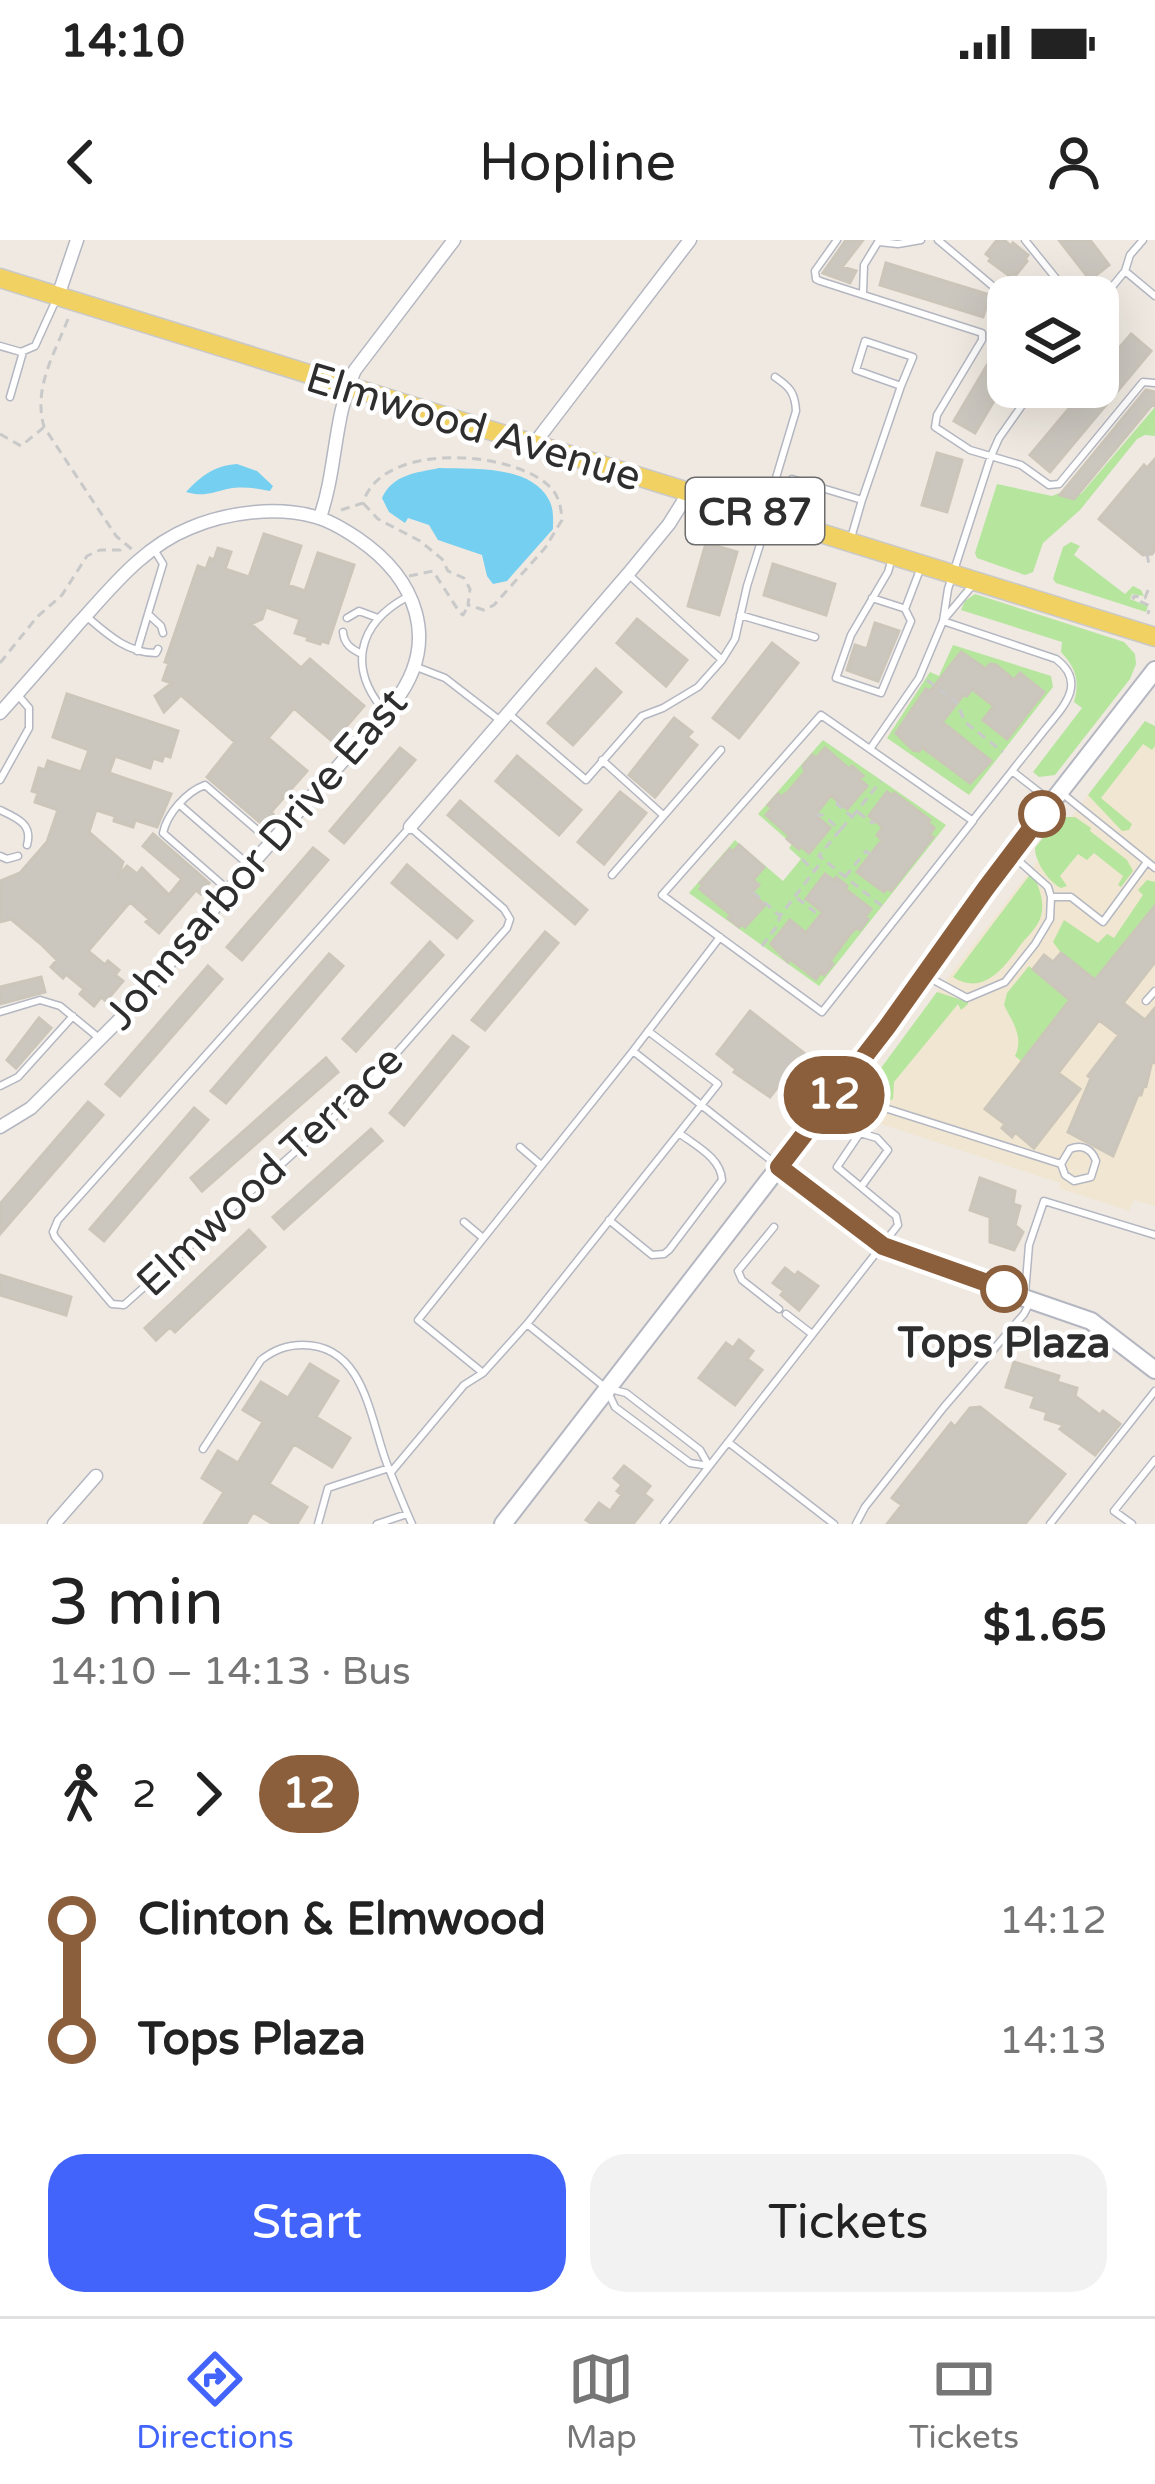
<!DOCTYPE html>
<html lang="en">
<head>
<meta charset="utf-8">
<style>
  body { margin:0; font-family:"Varela Round",sans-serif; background:#f2f2f2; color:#222; height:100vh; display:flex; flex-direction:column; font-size:45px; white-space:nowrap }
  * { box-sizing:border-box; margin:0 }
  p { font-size:39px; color:#767676 }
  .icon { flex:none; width:66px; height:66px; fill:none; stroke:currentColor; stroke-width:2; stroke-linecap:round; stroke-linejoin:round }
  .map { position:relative; height:1284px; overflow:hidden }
  .drawer { display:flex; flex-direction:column; background:#fff; flex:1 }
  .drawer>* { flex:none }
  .badge { padding:0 24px; border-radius:39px; font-size:42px; line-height:78px }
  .buttons { position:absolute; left:987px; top:36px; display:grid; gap:24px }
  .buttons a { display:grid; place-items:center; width:132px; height:132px; border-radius:24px; background:#fff; box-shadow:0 12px 48px #0002; font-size:60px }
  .map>.badge { position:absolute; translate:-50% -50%; box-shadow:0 0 0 6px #fff }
  .legs { display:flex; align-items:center; gap:18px; height:132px; padding:0 48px; font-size:39px }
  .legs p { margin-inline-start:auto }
  .overview { display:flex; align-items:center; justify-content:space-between; height:204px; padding:0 48px }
  h1 { font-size:66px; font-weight:600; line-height:90px }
  .primary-button { display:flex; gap:24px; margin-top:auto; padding:24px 48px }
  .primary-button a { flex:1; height:138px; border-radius:36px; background:#4264fb; color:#fff; font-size:48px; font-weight:600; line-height:138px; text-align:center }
  .primary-button a+a { background:#f2f2f2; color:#222 }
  ul { padding:0 48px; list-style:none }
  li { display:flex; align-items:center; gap:42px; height:120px; font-size:45px }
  li i { display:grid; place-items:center; width:18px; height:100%; margin:0 15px; background:currentColor }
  li i::after { content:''; width:30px; height:30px; margin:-15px; border:9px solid; border-radius:50%; background:#fff }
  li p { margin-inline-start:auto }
  li:first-child i { background:linear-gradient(#0000 50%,currentColor 0) }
  li:last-child i { background:linear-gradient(currentColor 50%,#0000 0) }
  .status { display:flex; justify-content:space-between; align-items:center; height:84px; padding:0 60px; background:#fff; direction:ltr }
  .status svg { height:33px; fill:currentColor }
  header { display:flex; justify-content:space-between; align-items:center; height:156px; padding:0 48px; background:#fff; font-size:54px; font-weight:600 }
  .tab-bar { display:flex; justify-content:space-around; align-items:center; height:168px; border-top:3px solid #e0e0e0; background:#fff; font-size:33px; color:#767676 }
  .tab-bar a { display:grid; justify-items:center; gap:6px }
  .tab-bar .selected { color:#4264fb }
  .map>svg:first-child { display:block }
  .education { fill:#f0e6d1 }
  .green { fill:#b6e59e; fill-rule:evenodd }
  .water { fill:#75cff0 }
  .building { fill:#cbc7bf; stroke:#cbc5ba; stroke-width:3 }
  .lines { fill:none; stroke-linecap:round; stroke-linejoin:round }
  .lane-casing { stroke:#b4b7c1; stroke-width:9 }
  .street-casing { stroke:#b4b7c1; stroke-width:15 }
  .secondary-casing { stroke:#b4b7c1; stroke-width:20 }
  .primary-casing { stroke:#c9c9c9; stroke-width:21 }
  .path { stroke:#c9c9c9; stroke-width:3; stroke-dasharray:9 6; stroke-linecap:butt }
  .lane { stroke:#fff; stroke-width:6 }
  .street { stroke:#fff; stroke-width:12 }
  .secondary { stroke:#fff; stroke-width:16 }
  .primary { stroke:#f2d163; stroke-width:18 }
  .line-1-casing { stroke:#fff; stroke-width:27 }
  .line-1 { stroke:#8b5e3c; stroke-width:18 }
  .stop-1-dot { fill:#fff; stroke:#8b5e3c; stroke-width:6 }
  .labels { text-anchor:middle; stroke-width:9; stroke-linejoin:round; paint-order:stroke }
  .shield { fill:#fff; stroke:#6d6d6d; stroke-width:3 }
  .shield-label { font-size:39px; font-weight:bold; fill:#2e2e2e }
  .street-label { font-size:42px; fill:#2e2e2e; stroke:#fff }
  .stop-label { font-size:42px; font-weight:bold; fill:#2e2e2e; stroke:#fff }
</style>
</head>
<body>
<div class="status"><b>14:10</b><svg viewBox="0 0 49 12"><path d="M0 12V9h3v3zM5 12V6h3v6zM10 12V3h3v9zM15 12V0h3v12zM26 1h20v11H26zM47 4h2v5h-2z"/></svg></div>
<header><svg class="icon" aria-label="back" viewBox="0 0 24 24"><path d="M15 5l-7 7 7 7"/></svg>Hopline<svg class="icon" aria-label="person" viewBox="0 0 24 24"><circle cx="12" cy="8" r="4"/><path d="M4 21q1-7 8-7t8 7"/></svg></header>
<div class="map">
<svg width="1155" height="1284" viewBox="0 0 1155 1284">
  <rect width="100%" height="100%" fill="#efe9e1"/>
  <!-- education -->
  <path class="education" d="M1145 481 1155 486V966L1134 960 1129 971 1059 948 1060 943 848 873 937 752Z"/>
  <!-- green -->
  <path class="green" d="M1155 167V196L1145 195 1137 199 1080 270 1043 303 1033 332 1025 335 977 318 975 313 997 244 1052 256 1067 250 1081 254Z
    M1071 302 1080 306 1074 315 1125 354 1133 346 1141 350 1144 356 1132 354 1130 359 1148 366 1146 372 1056 343 1053 339 1063 307Z
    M975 354 1124 402 1135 414 1136 424 1130 439 1055 535 1039 537 1033 532 1082 468 1074 462C1080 441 1076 428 1061 412L1062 402 961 370 965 361Z
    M953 405 1051 436 1053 447 969 555 887 498 930 432 939 436ZM960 413 986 429 990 424 996 426 1013 442 1020 434 1043 451 1007 499 983 480 994 466 972 449 966 456 942 437ZM932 447 955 465 942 482 991 521 970 543 928 511 924 505 919 511 913 509 896 494 919 463 917 461 926 450 929 451Z
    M1145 481 1155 486V506L1152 510 1143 504 1101 558 1132 584 1129 590 1122 591 1088 555Z
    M823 500 946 585 819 746 689 653 735 600 783 641 801 619 789 608 792 604 758 574ZM825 508 849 529 852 526 862 535 859 539 867 545 847 569 831 555 815 575 830 589 810 612 801 606 798 608 788 600 790 596 766 574 772 568 769 565 778 555 781 557 787 551 791 555C792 545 798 537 808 535L804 532 806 529ZM894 553 905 561 903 564 930 579 928 583 934 588 929 595 932 598 923 610 919 608 913 616 916 619 883 652 858 632 882 600 877 595 883 587ZM739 605 764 627 753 640 758 645 751 653 745 686 742 684 739 687 729 678 731 675 701 649 703 645 700 642 712 628 724 623 721 619 729 609 733 612ZM836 638 847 646 844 650 857 657 868 680 860 690 856 688 851 694 847 691 830 721 832 725 825 735 821 732 816 739 790 719 787 722 778 714 779 710 771 704 789 680 806 693 823 672 806 659Z
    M1064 577H1075L1091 588 1090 591 1127 620 1133 631 1121 647 1118 645 1123 636 1094 613 1087 620 1078 614 1060 636 1067 646 1061 648C1049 642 1035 622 1035 608L1056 581Z
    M1032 632C1039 647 1046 663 1040 679 1037 687 1028 696 1022 703 1005 726 984 757 953 737Z
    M1147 640 1155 642V666L1095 740 1061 713 1053 702 1064 680 1098 703 1107 694 1114 698 1143 655 1138 650Z
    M1029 726 1059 751 1075 754 1021 821 1015 816C1024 797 1013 783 1004 765L1007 753Z
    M937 752 968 762V764L961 770 958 764 894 842 893 859 886 862 869 852 867 847Z"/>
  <!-- water -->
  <path class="water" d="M237 224 257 231 273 246 270 251C255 248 242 246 227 249 211 253 203 257 186 252 202 235 214 226 237 224Z
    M439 228C473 229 531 225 549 260 554 269 553 279 553 289L507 341 493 344 487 336 482 315 438 300 429 285 408 278 405 283 389 272 382 258C393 234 416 233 439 228Z"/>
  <!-- building -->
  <path class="building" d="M846 0H863L842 27 856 31 850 43 823 33Z
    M997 0H1004L1011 6 1013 3 1028 15 1025 19 1027 21 1016 35 1014 33 1011 37 989 21 991 18 986 14Z
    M1059 0H1090L1109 25 1090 40Z
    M886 23 990 55 983 77 880 45Z
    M1008 90V137L975 193 954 181Z
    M1131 94 1151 111 1050 232 1030 215 1087 147H1098V133Z
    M1146 150 1155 152V166L1152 165 1074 259 1060 255Z
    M937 213 962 220 947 272 922 265Z
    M1155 219V310L1152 314 1143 315 1099 279 1144 225 1147 228Z
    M264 294 301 306 288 345 305 351 318 313 354 325 328 403 322 401 320 404 307 400 308 397 295 393 300 379 266 367 262 379 251 384 301 428 310 419 364 466 333 502 294 468 268 498 307 531 271 572 273 574 263 585 207 537 235 502 181 455 164 472 155 456 172 443 163 440 169 423 165 422 198 326 206 329 210 318 214 320 218 308 231 312 225 329 249 337Z
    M706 303 737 312 719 375 688 366Z
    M773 324 835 344 826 375 764 355Z
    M637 379 687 420 666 446 617 403Z
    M875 383 899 391 878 441 847 430 855 405 867 409Z
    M772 403 798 423 739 498 713 478Z
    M961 412 986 429 990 424 996 425 1014 440 1020 433 1044 452 1007 499 983 480 994 466 972 449 967 456 964 454 942 482 991 521 970 543 922 507 919 511 913 510 896 493 926 449 929 451 933 448Z
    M596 429 621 452 573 505 548 483Z
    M67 454 178 491 170 517 164 515 162 521 153 518 150 528 115 516 109 533 171 554 157 587 135 580 133 587 114 581 115 576 96 570 89 592 123 622 118 637 127 626 137 634 142 628 169 655 182 639 143 606 153 594 209 643 201 654 196 650 159 693 146 682 149 679 130 662 88 711 105 725 108 721 119 730 115 735 123 741 106 761 101 757 94 766 80 754 84 749 66 734 63 738 51 727 57 720 41 704 11 679 0 682V641L20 633 47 602 58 570 35 562 38 553 32 551 39 528 45 530 48 521 81 532 89 510 53 497Z
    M674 478 692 492 687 497 697 505 655 557 629 535Z
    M400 508 415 520 344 603 330 591Z
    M825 508 849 529 852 526 863 536 859 539 867 546 847 569 831 555 815 575 830 588 809 613 801 606 799 609 787 599 790 596 766 575 772 568 768 565 778 554 781 557 788 552 805 532 803 526 812 515 816 518Z
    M517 516 581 570 559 595 496 541Z
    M620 552 646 573 604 624 578 602Z
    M887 552 892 556 894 553 930 580 928 583 934 588 929 595 933 597 907 630 891 651 887 648 884 652 857 632 882 600 877 595 883 587 869 576Z
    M460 561 587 670 575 684 448 575Z
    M739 605 764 627 753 640 759 645 751 653 765 665 745 687 742 684 739 687 728 678 731 675 700 649 703 645 700 643 730 609 733 612Z
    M313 608 328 620 242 720 227 707Z
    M407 625 472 681 457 698 392 643Z
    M825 634 834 641 836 637 847 646 845 649 871 669 865 677 868 679 860 690 856 688 850 694 830 721 833 724 824 735 821 732 816 739 790 719 788 722 771 704 790 680 806 693 823 672 806 659Z
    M1155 666V722L1123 763 1145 780 1155 768V823L1152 821 1146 846 1144 845 1141 855H1138L1113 916 1068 892 1091 838 1088 836 1119 795 1099 780 1058 833 1080 849 1034 908 1015 892 1012 897 1002 888 1005 884 985 869 1070 760 1033 729 1044 715 1053 722 1061 713 1095 740Z
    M545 692 558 703 485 790 472 780Z
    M430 702 443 715 356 811 343 799Z
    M329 714 343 726 226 863 211 851Z
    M208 726 222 739 120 856 106 844Z
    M41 737 45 752 0 764V747Z
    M750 771 804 813 770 857 734 832 736 829 717 814Z
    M39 778 51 788 16 828 7 820Z
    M453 796 468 807 404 885 390 873Z
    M326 818 338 832 202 951 191 938Z
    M88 862 103 875 0 994V964Z
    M194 868 208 880 104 1001 90 989Z
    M371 889 382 901 284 989 273 977Z
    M980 938 1015 951 1013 964 1020 966 1015 985 1023 992 1014 1010 990 1002V977L970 970Z
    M249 990 265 1007 175 1092 170 1087 156 1100 145 1088Z
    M785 1028 795 1036 798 1032 818 1046 799 1070 781 1055 784 1051 773 1043Z
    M0 1035 71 1057 66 1075 0 1055Z
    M739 1100 753 1111 747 1119 762 1130 735 1165 699 1138 726 1103 733 1108Z
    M1014 1122 1059 1136 1057 1142 1077 1148 1075 1156 1100 1175 1103 1171 1120 1184 1095 1215 1060 1189 1064 1185 1045 1179 1047 1172 1031 1167 1035 1156 1006 1147Z
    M310 1124 338 1141 316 1177 350 1198 332 1227 294 1204 269 1244 307 1267 297 1284H273L253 1272 246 1284H204L224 1252 202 1238 218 1211 238 1223 263 1182 243 1170 261 1142 288 1158Z
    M980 1167 1065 1234 1025 1284H887L902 1265 892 1258 951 1183 955 1187 970 1168Z
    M624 1226 650 1246 644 1254 652 1260 633 1284H592L586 1280 599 1263 610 1271 622 1255 617 1251 622 1245 614 1238Z"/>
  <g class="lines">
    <defs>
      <path id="lane" d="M837 0 815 31 816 39 820 41 982 93V100L937 175 935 187 970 210 1021 225 1049 245 1059 244 1143 142 1155 143
        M938 0 1008 59
        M1025 0 1071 57
        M1143 0 1130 15 1125 31 1155 56
        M879 2 898 4 921 0
        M863 53 864 25 878 2
        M1098 64 1125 31
        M0 106 21 112 35 106 55 62
        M10 157 23 112
        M862 260 901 146 856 130 865 101 913 117 901 146
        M766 271 796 171C795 153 790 147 775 137
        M780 278 792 239 862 260 851 298
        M155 311 163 324 148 374 161 386 163 393
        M892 318 888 332 851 395 836 438 881 453 911 381 905 369 921 327
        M628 334 722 420
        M872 358 903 368
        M740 375 815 397
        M86 376C107 394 127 413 156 413L158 409
        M347 378 359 371 378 378
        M945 378 971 347
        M943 381 1056 419C1089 444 1061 469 1043 492 1033 505 1022 518 1012 531L1048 559
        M343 392C344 404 351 409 362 414
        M137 411 148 374
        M414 426 445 438 502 482
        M386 473C347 429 357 384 407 357
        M509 474 586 540 642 476 663 468 698 447 722 420 735 399 747 346 768 279
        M821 475 973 581 822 772 662 655Z
        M870 509 919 438 943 381 948 349 991 216 999 198 1035 147
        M602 520 663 575
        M0 540 29 488V468L17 454
        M1063 554 1155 628
        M180 565 250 626
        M0 570C17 578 33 584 27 605
        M973 580 1012 531
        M410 587 504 669 510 679 507 688 363 851 124 1065 112 1064 55 997 53 992 58 980Z
        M0 616 7 619 18 616
        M612 635 721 510
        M226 648 163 593C167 574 186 552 205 545L271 602
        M1051 657H1071L1103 682 1147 622
        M720 697 633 811 777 925
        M928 737 967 758 1005 742 1035 704 1050 679 1051 657 1048 647 1012 615
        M1146 761 1155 751
        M0 772 40 760 60 766 99 798
        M633 811 418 1080 483 1133 527 1084 718 844 648 791
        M847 845 888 869 1061 924 1065 935 1074 941 1091 937 1096 921C1092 909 1082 904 1070 909L1061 924
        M0 846 18 837 73 776
        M520 907 541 925
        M609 980 652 1015 664 1014 669 1010 722 940C721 918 696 906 679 893
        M464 982 483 998
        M774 987 738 1031 742 1040 779 1069
        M1025 1054 1029 1005 1044 961 1155 995
        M786 1074 812 1094
        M527 1084 606 1148 615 1167 690 1223 709 1226
        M610 1149 626 1153 700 1210 709 1226
        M728 1202 834 1284
        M203 1209 261 1120C274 1110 286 1105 303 1105 365 1105 370 1180 387 1224 395 1244 403 1264 412 1284
        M392 1231 464 1145 483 1133
        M318 1284 328 1248 389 1228
        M377 1284 407 1274
        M664 1284 898 985 896 976 861 947 888 910 877 898 860 893 837 927 861 947
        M856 1284 865 1267 944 1167 1024 1074 1030 1062
        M1050 1284 1155 1151
        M1132 1284 1114 1271 1155 1220"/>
      <path id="street" d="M58 56 77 0
        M534 204 690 0
        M320 277C337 229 333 178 355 130L454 0
        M0 473C27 443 53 413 79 383 112 347 143 307 190 288 228 272 276 266 316 277 331 281 345 290 357 298 416 338 442 401 394 463L229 650 138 761 31 868 0 887
        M410 587 628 334 669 284 689 252
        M54 1284 96 1236"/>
      <path id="secondary" d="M779 927 883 1006 914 1020 1091 1081 1155 1130
        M503 1284 887 787 999 630 1155 430"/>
      <path id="primary" d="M0 38 1155 397"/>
    </defs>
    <!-- lane casing -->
    <use href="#lane" class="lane-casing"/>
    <!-- street casing -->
    <use href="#street" class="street-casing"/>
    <!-- secondary casing -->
    <use href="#secondary" class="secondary-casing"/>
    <!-- primary casing -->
    <use href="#primary" class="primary-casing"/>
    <!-- path -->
    <path class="path" d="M68 79C54 115 33 148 44 187L116 296 134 311
      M0 194 21 206 43 188
      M341 270 363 263C381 201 511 210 549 246 559 255 561 267 562 280L545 308 494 365 484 370 468 365 470 349 464 338 448 331 442 319 420 301 378 279 363 263
      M1147 314 1149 325
      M409 336 433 331 460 373 463 375 467 368
      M1148 350 1145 358 1134 356 1133 358 1150 366 1148 374
      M0 423 37 377 62 355 87 316 100 310H120L124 307
      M927 440 957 463 965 482 1003 512
      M838 562 837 564 852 577 840 590
      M858 572 872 583 875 581
      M815 575H823L840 590 819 616 882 666
      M852 577 881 541
      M802 619 814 630
      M845 637 866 611 871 615
      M753 652 779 675
      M797 658 820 676
      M762 706 777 686 780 676 822 621"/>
    <!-- lane -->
    <use href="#lane" class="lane"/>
    <!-- street -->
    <use href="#street" class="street"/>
    <!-- secondary -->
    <use href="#secondary" class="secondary"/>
    <!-- primary -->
    <use href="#primary" class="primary"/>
  </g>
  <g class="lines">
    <defs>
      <path id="line-1" d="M1004 1049 883 1006 779 927 887 787 986 648 1042 574"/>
    </defs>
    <!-- line-1 casing -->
    <use href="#line-1" class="line-1-casing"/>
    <!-- line-1 -->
    <use href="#line-1" class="line-1"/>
  </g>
  <!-- markers -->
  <g class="stop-1-dot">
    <circle cx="1042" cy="574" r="21"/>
    <circle cx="1004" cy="1049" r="21"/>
  </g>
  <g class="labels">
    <!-- shield labels -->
    <rect class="shield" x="686" y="238" width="138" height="66" rx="9"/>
    <g class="shield-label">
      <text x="755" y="285">CR 87</text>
    </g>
    <!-- street labels -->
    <g class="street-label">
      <text transform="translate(474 186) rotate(17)" y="15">Elmwood Avenue</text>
      <text transform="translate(255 618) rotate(-49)" y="15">Johnsarbor Drive East</text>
      <text transform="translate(269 930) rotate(-43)" y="15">Elmwood Terrace</text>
    </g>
    <!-- stop labels -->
    <g class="stop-label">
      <text x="1004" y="1117">Tops Plaza</text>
    </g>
  </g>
</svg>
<div class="buttons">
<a><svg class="icon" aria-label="layers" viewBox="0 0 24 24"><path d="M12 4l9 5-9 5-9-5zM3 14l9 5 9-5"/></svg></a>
</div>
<b class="badge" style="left:834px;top:855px;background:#8b5e3c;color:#fff">12</b>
</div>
<section class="drawer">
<div class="overview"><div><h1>3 min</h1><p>14:10 – 14:13 · Bus</p></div><b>$1.65</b></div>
<div class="legs"><svg class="icon" aria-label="walk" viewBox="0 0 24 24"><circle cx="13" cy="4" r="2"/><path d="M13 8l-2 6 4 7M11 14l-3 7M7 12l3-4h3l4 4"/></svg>2<svg class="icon" aria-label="forward" viewBox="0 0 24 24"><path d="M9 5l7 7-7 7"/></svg><b class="badge" style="background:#8b5e3c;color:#fff">12</b></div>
<ul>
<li><i style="color:#8b5e3c"></i><b>Clinton &amp; Elmwood</b><p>14:12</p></li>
<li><i style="color:#8b5e3c"></i><b>Tops Plaza</b><p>14:13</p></li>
</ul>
<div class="primary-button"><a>Start</a><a>Tickets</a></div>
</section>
<nav class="tab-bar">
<a class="selected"><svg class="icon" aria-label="directions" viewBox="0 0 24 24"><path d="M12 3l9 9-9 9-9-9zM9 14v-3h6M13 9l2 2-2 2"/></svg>Directions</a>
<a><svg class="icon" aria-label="map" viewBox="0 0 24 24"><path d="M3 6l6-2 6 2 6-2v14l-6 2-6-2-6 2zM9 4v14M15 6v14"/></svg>Map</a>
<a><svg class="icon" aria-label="tickets" viewBox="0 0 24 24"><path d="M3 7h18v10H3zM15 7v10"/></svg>Tickets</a>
</nav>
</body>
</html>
